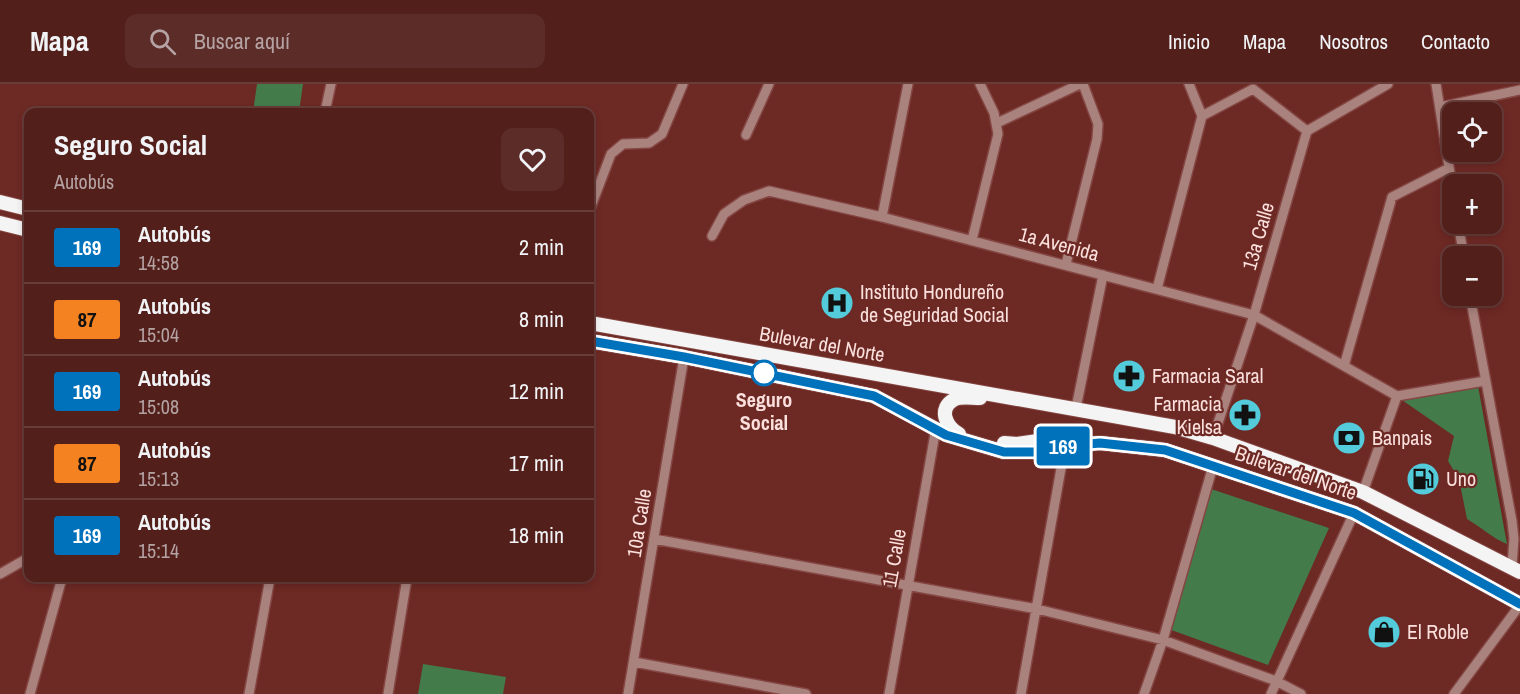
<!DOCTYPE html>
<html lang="es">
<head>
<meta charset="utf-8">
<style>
  body { margin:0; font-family:"Archivo Narrow",sans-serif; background:#5c2c28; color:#f1f3f6; height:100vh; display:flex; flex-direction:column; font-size:22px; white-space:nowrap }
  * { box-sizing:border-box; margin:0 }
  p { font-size:20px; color:#b5a2a3 }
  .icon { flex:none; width:33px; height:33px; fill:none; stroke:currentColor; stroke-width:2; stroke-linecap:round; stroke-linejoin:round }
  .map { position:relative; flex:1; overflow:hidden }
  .sheet { position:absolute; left:24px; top:24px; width:570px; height:474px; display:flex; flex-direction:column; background:#521f1b; border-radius:12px; box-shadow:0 3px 9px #0003,0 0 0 2px #683d3a }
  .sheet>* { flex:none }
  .badge { padding:0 12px; border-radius:4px; font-size:21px; line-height:39px }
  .tools { position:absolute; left:1442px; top:18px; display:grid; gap:12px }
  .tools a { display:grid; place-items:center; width:60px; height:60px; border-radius:12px; background:#521f1b; box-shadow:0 3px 9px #0003,0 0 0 2px #683d3a; font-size:30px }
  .map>.badge { position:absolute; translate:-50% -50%; box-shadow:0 0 0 3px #fff }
  .round { display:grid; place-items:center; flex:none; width:63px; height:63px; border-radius:12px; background:#5c2c28 }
  .head { display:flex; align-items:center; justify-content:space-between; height:102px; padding:0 30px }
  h1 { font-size:28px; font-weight:700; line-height:45px }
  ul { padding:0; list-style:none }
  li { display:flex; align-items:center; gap:18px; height:72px; padding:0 30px; border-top:2px solid #683d3a }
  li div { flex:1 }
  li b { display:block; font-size:22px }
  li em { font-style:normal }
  li .badge { min-width:66px; font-weight:700; text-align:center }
  header { display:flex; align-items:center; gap:36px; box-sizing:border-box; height:84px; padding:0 30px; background:#521f1b; border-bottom:2px solid #683d3a }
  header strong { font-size:28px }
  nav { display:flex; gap:33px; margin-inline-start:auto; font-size:21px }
  .search { width:420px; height:54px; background:#5c2c28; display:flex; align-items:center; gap:15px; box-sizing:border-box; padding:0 21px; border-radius:12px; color:#b5a2a3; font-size:22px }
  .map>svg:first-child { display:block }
  .green { fill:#437b4a }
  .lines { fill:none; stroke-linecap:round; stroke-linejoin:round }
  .minor-casing { stroke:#844642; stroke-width:12 }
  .highway-casing { stroke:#844642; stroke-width:16 }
  .minor { stroke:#a9827d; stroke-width:9 }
  .highway { stroke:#f4f4f4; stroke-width:14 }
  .line-casing { stroke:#fff; stroke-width:14 }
  .line { stroke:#0072bc; stroke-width:9 }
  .stop-dot { fill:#fff; stroke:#0072bc; stroke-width:3 }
  .labels { text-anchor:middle; stroke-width:4.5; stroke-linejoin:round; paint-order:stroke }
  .street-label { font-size:20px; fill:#fbe0dd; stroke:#6d2924 }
  .poi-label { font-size:20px; fill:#fbe0dd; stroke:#6d2924; text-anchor:start }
  .stop-label { font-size:20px; font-weight:bold; fill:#fbe0dd; stroke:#6d2924 }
</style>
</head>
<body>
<header>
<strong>Mapa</strong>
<div class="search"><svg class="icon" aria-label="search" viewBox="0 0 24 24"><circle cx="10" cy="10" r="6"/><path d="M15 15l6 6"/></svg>Buscar aquí</div>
<nav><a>Inicio</a><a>Mapa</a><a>Nosotros</a><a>Contacto</a></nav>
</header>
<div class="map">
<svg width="1520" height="610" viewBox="0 0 1520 610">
  <rect width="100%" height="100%" fill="#6d2924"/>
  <!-- green -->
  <path class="green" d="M257 0H303L299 28H253Z
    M1478 302 1507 460C1492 454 1481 443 1467 435L1459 395 1448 377 1454 352 1399 314Z
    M1205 403 1329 444 1268 581 1163 543Z
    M423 580 506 593 503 610H418Z"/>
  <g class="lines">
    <defs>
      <path id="minor" d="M1436 0 1452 102
        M1440 23 1520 6
        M325 28 331 0
        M1202 32 1253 5 1307 47
        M997 39 1080 0
        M746 51 769 0
        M590 125 611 70 623 60 649 59 662 50 683 0
        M882 133 908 0
        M1458 140 1464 172
        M712 152 724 130 744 116 769 107 882 133 1254 231 1397 312
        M972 156 998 50 994 29 980 0
        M1066 180 1097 55 1098 40 1083 0
        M1157 205 1202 32 1189 0
        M1470 212 1512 437 1514 455 1512 482
        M1344 282 1392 113 1449 84
        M1076 324 1103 191
        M1213 354 1254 231 1307 47 1388 0
        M1363 408 1397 312 1485 297
        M654 455 1037 525 1163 556 1276 597 1301 610
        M0 490 28 474
        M634 578 806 610
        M30 610 62 494
        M249 610 270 494
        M388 610 407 494
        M628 610 684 273
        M889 610 936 344
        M1021 610 1065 362
        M1144 610 1163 556 1213 382
        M1271 610 1354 429
        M1454 610 1520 521"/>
      <path id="highway" d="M0 118 28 125
        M0 139 28 146
        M590 239 1175 343 1213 354 1363 408 1520 488
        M590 257 684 273 874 312 947 351 1004 368H1037L1065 362 1100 359 1165 366 1354 429 1520 520
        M959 350C946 343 937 324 955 315 962 312 972 314 980 314
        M1004 359 1017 360 1066 353"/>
    </defs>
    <!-- minor casing -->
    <use href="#minor" class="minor-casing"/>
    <!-- highway casing -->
    <use href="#highway" class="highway-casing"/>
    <!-- minor -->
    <use href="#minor" class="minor"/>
    <!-- highway -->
    <use href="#highway" class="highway"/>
  </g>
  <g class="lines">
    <defs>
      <path id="line" d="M590 257 684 273 874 312 946 351 1004 368H1036L1065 362 1100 359 1165 366 1354 429 1520 520"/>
    </defs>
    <!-- line casing -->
    <use href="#line" class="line-casing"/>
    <!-- line -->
    <use href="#line" class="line"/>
  </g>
  <!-- icons -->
  <defs>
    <symbol id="hospital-disc" viewBox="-11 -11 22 22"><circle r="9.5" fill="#53cbda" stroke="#6d2924"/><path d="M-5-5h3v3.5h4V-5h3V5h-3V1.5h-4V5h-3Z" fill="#111"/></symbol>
    <symbol id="pharmacy-disc" viewBox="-11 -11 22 22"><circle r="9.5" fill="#53cbda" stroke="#6d2924"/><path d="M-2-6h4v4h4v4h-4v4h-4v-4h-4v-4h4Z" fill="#111"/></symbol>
    <symbol id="bank-disc" viewBox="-11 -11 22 22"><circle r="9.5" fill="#53cbda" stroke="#6d2924"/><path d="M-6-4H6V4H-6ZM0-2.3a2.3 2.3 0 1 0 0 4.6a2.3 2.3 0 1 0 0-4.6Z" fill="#111"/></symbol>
    <symbol id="fuel-disc" viewBox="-11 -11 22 22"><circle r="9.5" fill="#53cbda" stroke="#6d2924"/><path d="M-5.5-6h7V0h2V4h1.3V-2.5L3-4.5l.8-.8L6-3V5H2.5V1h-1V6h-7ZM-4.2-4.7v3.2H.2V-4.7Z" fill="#111"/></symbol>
    <symbol id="shop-disc" viewBox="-11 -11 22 22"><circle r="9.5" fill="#53cbda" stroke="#6d2924"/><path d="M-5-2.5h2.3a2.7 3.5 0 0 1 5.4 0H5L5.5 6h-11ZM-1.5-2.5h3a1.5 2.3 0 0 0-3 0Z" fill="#111"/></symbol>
  </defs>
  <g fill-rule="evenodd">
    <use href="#hospital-disc" x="818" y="200" width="38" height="38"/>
    <use href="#pharmacy-disc" x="1110" y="273" width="38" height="38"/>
    <use href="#pharmacy-disc" x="1226" y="312" width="38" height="38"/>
    <use href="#bank-disc" x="1330" y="335" width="38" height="38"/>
    <use href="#fuel-disc" x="1404" y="376" width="38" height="38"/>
    <use href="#shop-disc" x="1365" y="529" width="38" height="38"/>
  </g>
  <!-- markers -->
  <circle class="stop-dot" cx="764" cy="289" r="12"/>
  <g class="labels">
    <!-- street labels -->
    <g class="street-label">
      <text transform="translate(1258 152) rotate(-74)" y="7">13a Calle</text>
      <text transform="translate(1059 160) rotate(15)" y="7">1a Avenida</text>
      <text transform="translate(822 260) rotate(10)" y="7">Bulevar del Norte</text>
      <text transform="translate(1296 389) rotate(19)" y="7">Bulevar del Norte</text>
      <text transform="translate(639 439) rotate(-81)" y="7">10a Calle</text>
      <text transform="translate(894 474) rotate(-80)" y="7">11 Calle</text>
    </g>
    <!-- poi labels -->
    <g class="poi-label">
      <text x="860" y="215">Instituto Hondureño<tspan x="860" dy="23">de Seguridad Social</tspan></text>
      <text x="1152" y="299">Farmacia Saral</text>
      <text x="1222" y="327" text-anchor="end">Farmacia<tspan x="1222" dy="23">Kielsa</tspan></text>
      <text x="1372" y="361">Banpais</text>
      <text x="1446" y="402">Uno</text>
      <text x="1407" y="555">El Roble</text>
    </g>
    <!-- stop labels -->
    <g class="stop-label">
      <text x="764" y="323">Seguro<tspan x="764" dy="23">Social</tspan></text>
    </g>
  </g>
</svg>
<div class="tools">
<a><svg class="icon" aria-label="locate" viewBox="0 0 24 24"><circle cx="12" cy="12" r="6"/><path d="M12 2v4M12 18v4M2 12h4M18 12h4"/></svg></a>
<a>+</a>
<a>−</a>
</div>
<b class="badge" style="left:1063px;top:362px;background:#0072bc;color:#fff">169</b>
<section class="sheet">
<div class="head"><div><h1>Seguro Social</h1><p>Autobús</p></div><a class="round"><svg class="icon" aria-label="heart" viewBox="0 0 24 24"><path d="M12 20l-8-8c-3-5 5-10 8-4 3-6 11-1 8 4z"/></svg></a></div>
<ul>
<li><span class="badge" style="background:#0072bc;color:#fff">169</span><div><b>Autobús</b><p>14:58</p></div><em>2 min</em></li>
<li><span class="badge" style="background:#f58220;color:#111">87</span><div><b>Autobús</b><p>15:04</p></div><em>8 min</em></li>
<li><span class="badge" style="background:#0072bc;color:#fff">169</span><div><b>Autobús</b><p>15:08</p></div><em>12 min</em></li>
<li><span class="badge" style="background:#f58220;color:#111">87</span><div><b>Autobús</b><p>15:13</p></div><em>17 min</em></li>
<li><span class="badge" style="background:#0072bc;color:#fff">169</span><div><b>Autobús</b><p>15:14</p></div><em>18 min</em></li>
</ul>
</section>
</div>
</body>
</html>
